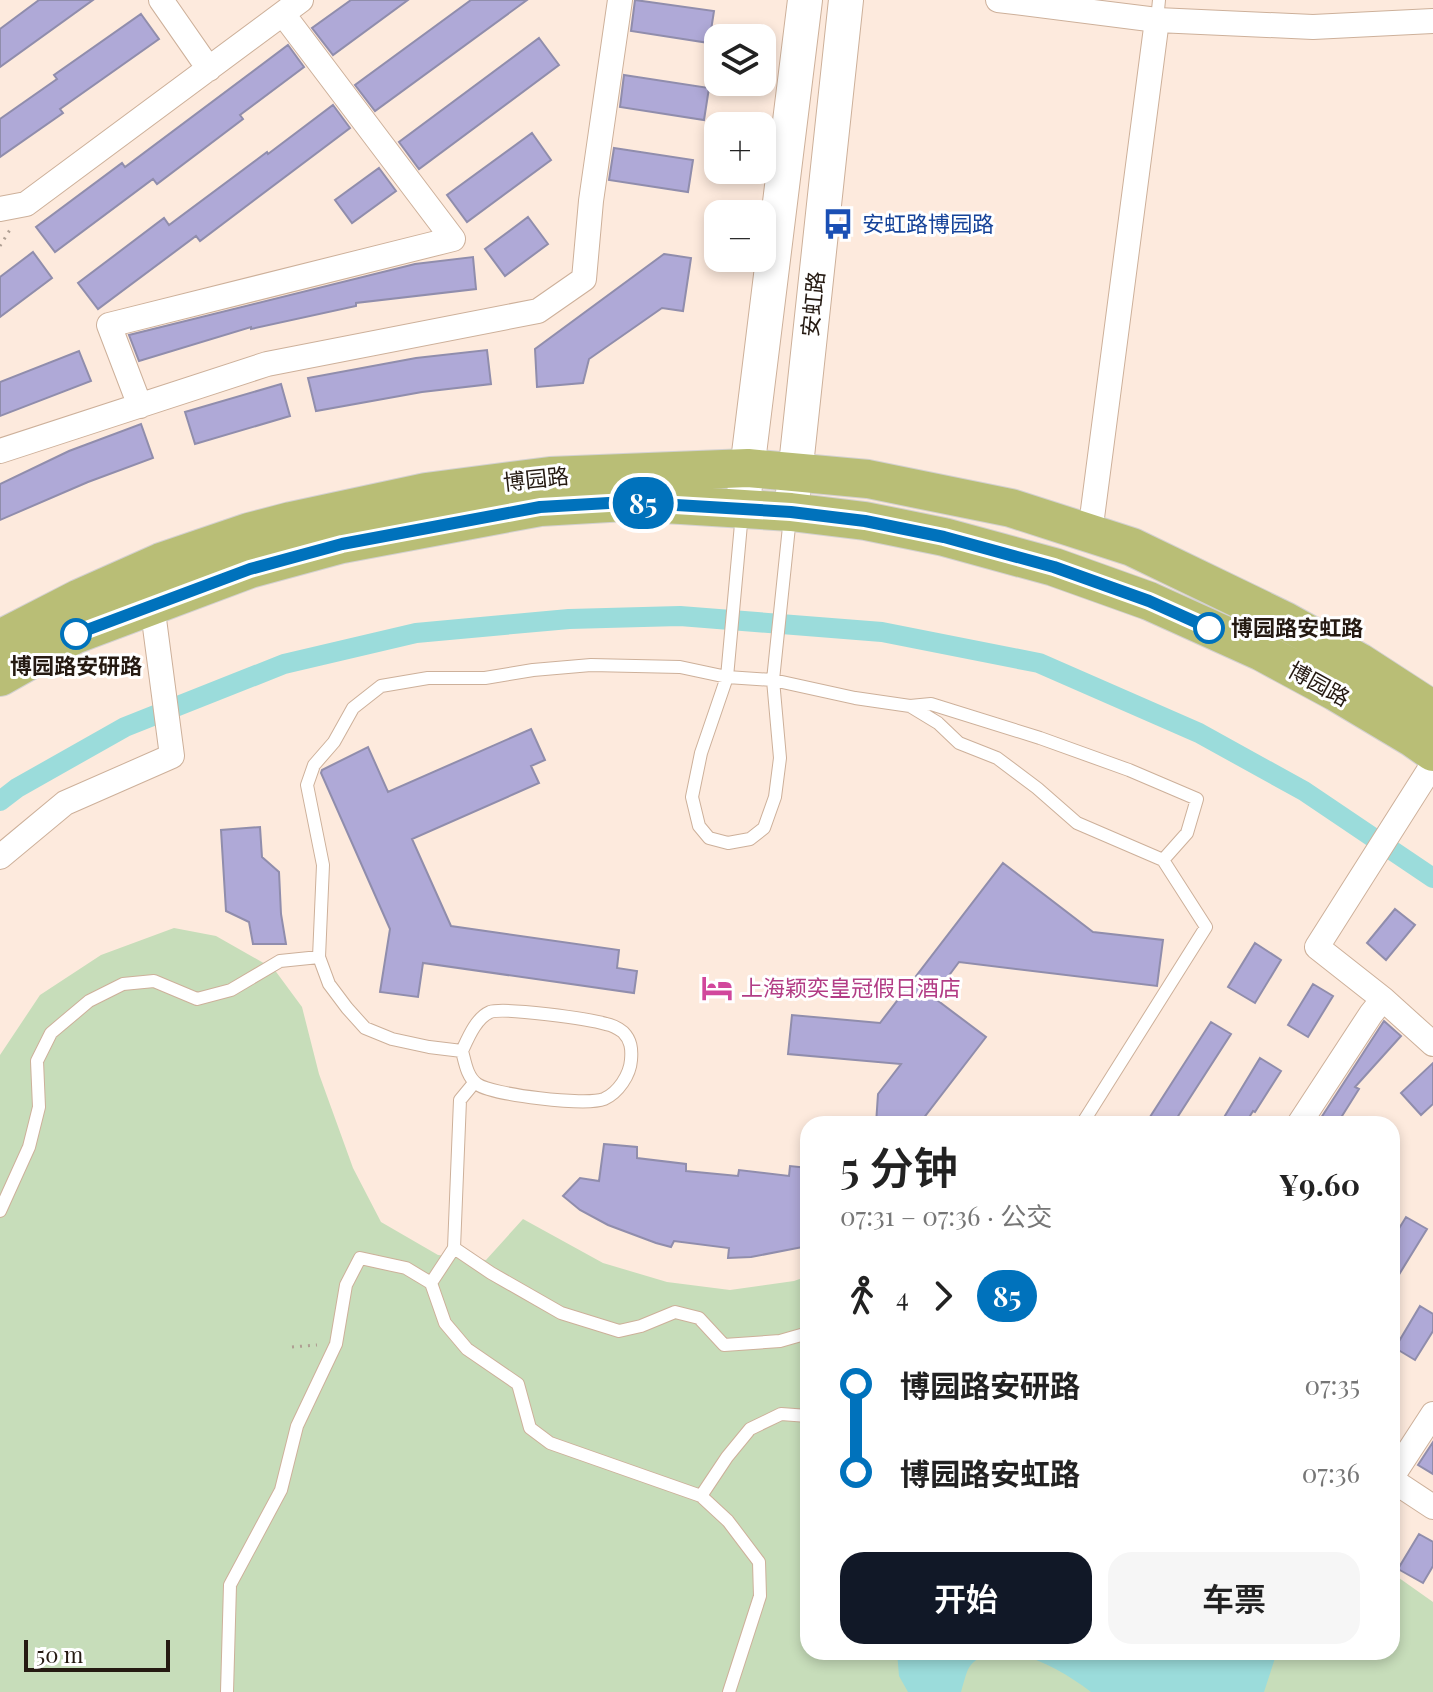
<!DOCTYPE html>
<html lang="zh">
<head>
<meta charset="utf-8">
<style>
  body { margin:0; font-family:"Playfair Display","Noto Sans SC",serif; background:#f6f6f6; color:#222; height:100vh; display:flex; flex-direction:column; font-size:30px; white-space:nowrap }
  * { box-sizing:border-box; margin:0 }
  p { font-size:26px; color:#767676 }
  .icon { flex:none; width:44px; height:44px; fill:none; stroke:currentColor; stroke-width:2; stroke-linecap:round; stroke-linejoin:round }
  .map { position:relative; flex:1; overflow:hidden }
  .details { position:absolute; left:800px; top:1116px; width:600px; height:544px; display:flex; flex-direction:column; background:#fff; border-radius:24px; box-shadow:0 4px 12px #0003 }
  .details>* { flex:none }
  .badge { padding:0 16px; border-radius:26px; font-size:28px; line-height:52px }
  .buttons { position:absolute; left:704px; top:24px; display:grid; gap:16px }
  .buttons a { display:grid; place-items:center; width:72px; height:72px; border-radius:16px; background:#fff; box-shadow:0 4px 12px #0003; font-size:40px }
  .scale { position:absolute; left:24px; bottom:20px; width:146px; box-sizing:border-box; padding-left:8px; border:4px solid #251a12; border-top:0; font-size:22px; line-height:28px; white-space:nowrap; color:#251a12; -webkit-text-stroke:6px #fff; paint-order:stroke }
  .map>.badge { position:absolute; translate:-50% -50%; box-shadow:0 0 0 4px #fff }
  .legs { display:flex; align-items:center; gap:12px; height:88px; padding:0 40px; font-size:26px }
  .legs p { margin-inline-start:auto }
  .headline { display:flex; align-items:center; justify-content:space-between; height:136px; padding:0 40px }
  h1 { font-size:44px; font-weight:600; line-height:60px }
  .cta { display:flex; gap:16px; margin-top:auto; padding:16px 40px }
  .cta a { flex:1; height:92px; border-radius:24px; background:#111827; color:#fff; font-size:32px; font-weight:600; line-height:92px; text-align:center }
  .cta a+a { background:#f6f6f6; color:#222 }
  ul { padding:0 40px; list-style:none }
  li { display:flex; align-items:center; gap:28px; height:88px; font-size:30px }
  li i { display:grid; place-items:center; width:12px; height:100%; margin:0 10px; background:currentColor }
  li i::after { content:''; width:20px; height:20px; margin:-10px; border:6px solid; border-radius:50%; background:#fff }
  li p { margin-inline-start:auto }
  li:first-child i { background:linear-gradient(#0000 50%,currentColor 0) }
  li:last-child i { background:linear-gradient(currentColor 50%,#0000 0) }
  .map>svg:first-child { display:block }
  .green { fill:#c7ddba }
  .water { fill:#9bdcdb }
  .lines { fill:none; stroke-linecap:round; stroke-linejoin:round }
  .canal { stroke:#9bdcdb; stroke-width:20 }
  .building { fill:#afa9d7; stroke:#908dac; stroke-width:2 }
  .service-casing { stroke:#cdb09a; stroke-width:14 }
  .minor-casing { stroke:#cdb09a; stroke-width:26 }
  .secondary-casing { stroke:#cdb09a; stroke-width:36 }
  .primary-casing { stroke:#d3d1d0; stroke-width:40 }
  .path { stroke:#af9f93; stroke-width:3; stroke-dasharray:2 6; stroke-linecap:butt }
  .service { stroke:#fff; stroke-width:12 }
  .minor { stroke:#fff; stroke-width:24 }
  .secondary { stroke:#fff; stroke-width:34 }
  .primary { stroke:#b9be76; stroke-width:38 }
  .line-1-casing { stroke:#fff; stroke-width:18 }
  .line-1 { stroke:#0072bc; stroke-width:12 }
  .stop-1-dot { fill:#fff; stroke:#0072bc; stroke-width:4 }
  .labels { text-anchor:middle; stroke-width:6; stroke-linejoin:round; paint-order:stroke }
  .transit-label { font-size:22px; fill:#164399; stroke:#fff; text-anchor:start }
  .street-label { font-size:22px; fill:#251a12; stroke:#fff }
  .stop-label { font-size:22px; font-weight:bold; fill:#251a12; stroke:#fff; text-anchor:start }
  .hotel-label { font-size:22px; fill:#b23c85; stroke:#fff; text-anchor:start }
</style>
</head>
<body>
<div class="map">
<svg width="1433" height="1692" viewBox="0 0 1433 1692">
  <rect width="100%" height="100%" fill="#fdeadd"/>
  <!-- green -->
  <path class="green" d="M174 928 216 936 274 969 302 1007 319 1074 353 1168 381 1222 438 1255 486 1260 523 1219 603 1263 667 1282 730 1290 794 1281 808 1276V1652H1392V1573L1433 1602V1692H0V1055L40 995 101 955Z"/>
  <!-- water -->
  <path class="water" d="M897 1652H994C967 1662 969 1665 961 1692H908L899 1676Z
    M1003 1652H1277L1264 1692H1091C1066 1673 1035 1655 1003 1652Z"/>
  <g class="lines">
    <!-- canal -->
    <path class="canal" d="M0 801 17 788 125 727 284 664 416 633 569 619 680 616 882 632 1039 663 1199 733 1304 791 1433 878"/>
  </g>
  <!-- building -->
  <path class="building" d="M39 0H93L0 67V29Z
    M351 0H408L333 55 312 28Z
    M471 0H527L375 111 355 85Z
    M635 0 714 11 709 43 631 31Z
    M141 14 159 39 60 109 63 113 0 157V119L57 79 54 75Z
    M539 38 559 65 419 169 399 142Z
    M288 45 304 67 240 115 243 119 157 184 153 179 55 252 36 227 122 163 125 167Z
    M624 75 709 88 704 120 620 107Z
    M333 105 350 128 200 241 196 236 98 309 78 283 164 218 169 225 267 152 268 154Z
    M532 133 551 160 467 222 447 195Z
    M614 148 693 160 688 192 609 180Z
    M379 168 396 191 352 223 335 200Z
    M528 217 548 244 505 276 485 249Z
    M33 252 52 278 0 317V277Z
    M664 254 691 258 683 311 662 308 589 359 583 383 537 387 535 349Z
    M473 257 476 289 356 303V306L251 329V327L139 361 129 335 415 264Z
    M487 350 491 384 422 392 316 411 308 378 416 358Z
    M79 351 91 381 0 416V382Z
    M281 384 290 416 195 444 185 412Z
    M141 424 153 458 88 482 0 520V484L69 451Z
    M531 729 545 760 531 766 539 783 412 839 451 926 619 950 617 968 637 971 634 993 423 963 418 997 380 992 390 929 321 773 322 770 368 747 388 792Z
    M260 827 262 857 279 872 281 914 286 944H253L249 922 226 911 221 830Z
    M1003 863 1093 932 1163 940 1157 986 959 962 933 997 986 1037 923 1119 922 1124H876L878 1094 901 1064 788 1054 792 1015 880 1023Z
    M1395 909 1415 925 1386 960 1367 943Z
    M1255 943 1281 960 1255 1003 1228 987Z
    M1313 984 1333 996 1308 1037 1288 1025Z
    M1384 1021 1401 1036 1355 1087 1359 1089 1337 1124H1323L1319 1121Z
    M1211 1022 1231 1034 1173 1124H1161L1150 1117Z
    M1260 1058 1281 1071 1255 1112 1253 1111 1245 1124H1220Z
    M1433 1063V1104L1421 1115 1401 1093Z
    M604 1144 637 1147V1158L686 1164V1171L738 1176 739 1170 789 1176 790 1166 808 1168V1246L751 1257 728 1258 729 1248 674 1241 671 1247 656 1243 608 1225 580 1210 563 1196 580 1178 599 1181Z
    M1406 1217 1427 1229 1392 1286V1240Z
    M1420 1306 1433 1314V1331L1415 1360 1395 1348Z
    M1433 1442V1474L1418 1465Z
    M1419 1534 1433 1542V1566L1423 1583 1398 1569Z"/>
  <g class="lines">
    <defs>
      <path id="service" d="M1157 20 1159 0
        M742 513 727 677 701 753 692 797 699 826 709 838 728 843 750 839 764 828 775 797 780 758 773 680 790 517
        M910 706 938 723 959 743 997 758 1037 788 1077 823 1163 860 1206 927 1082 1124
        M462 1051C468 1038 476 1018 490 1012 504 1007 590 1019 606 1024 612 1025 619 1029 623 1032 631 1040 632 1049 631 1060 630 1075 618 1093 604 1099 586 1106 492 1095 477 1084 467 1077 465 1062 462 1051L429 1047 392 1039 365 1028 347 1008 329 984 319 957 323 865 307 785 314 765 334 742 353 708 381 686 428 678H485L533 670 591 665 680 667 727 677 773 680 855 698 910 706 931 704 1040 738 1129 770 1197 799 1187 833 1163 860
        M474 1083 460 1100 454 1248 491 1273 561 1313 619 1331 641 1326 675 1312 699 1318 724 1345 780 1341 808 1333
        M0 1211 29 1147 39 1107 37 1061 51 1033 89 1001 123 984 154 981 197 999 231 990 280 961 319 957
        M431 1283 454 1248
        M701 1496 727 1457 750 1429 781 1414 808 1416
        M227 1692 230 1585 281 1490 297 1426 336 1344 346 1285 360 1258 406 1268 431 1283 445 1323 467 1349 518 1384 530 1428 550 1443 701 1496 728 1521 759 1562 760 1596 729 1692"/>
      <path id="minor" d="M161 0 209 69
        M998 0 1157 20 1313 27 1433 21
        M0 209 26 204 301 0
        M140 406 109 325 453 239 283 14
        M0 451 267 364 538 311 584 279 591 201 620 0
        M1090 533 1157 20
        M1433 764 1317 947 1383 999 1433 1044
        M0 857 65 803 172 756 152 604
        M1299 1124 1371 1014 1383 999
        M1392 1477 1433 1414
        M1392 1480 1433 1507"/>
      <path id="secondary" d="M744 494 805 0
        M791 512 846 0"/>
      <path id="primary" d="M0 639 80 598 161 562 249 532 291 521 426 492 550 476 748 468 868 479 1011 508 1132 547 1285 621 1359 662 1433 710
        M0 677 74 635 250 569 342 544 540 507 626 502 681 505 791 512 865 521 944 537 1054 567 1149 601 1262 652 1336 692 1413 738 1433 752"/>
    </defs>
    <!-- service casing -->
    <use href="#service" class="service-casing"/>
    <!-- minor casing -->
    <use href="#minor" class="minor-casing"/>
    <!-- secondary casing -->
    <use href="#secondary" class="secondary-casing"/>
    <!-- primary casing -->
    <use href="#primary" class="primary-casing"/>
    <!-- path -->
    <path class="path" d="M0 246 11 228
      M292 1347 317 1345"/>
    <!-- service -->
    <use href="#service" class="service"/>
    <!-- minor -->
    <use href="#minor" class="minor"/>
    <!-- secondary -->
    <use href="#secondary" class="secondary"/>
    <!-- primary -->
    <use href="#primary" class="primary"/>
  </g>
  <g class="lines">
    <defs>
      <path id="line-1" d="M76 634 250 569 342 544 540 507 626 502 791 512 865 521 944 537 1054 567 1149 601 1209 628"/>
    </defs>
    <!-- line-1 casing -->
    <use href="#line-1" class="line-1-casing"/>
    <!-- line-1 -->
    <use href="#line-1" class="line-1"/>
  </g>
  <!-- icons -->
  <defs>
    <symbol id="bus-bare" viewBox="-9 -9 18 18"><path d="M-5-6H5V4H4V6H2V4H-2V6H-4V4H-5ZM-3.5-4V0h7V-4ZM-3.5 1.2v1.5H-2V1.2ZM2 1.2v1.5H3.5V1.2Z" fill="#1a4fb4" stroke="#fff" stroke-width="2.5" paint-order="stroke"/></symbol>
    <symbol id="hotel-bare" viewBox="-9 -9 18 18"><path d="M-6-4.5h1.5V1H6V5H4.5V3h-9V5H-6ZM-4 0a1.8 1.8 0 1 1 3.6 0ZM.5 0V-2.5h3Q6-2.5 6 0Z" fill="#d1479c" stroke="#fff" stroke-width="2.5" paint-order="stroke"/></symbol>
  </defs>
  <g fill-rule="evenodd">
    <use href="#bus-bare" x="816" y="202" width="44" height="44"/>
    <use href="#hotel-bare" x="695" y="966" width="44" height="44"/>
  </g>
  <!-- markers -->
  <g class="stop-1-dot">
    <circle cx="1209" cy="628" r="14"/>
    <circle cx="76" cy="634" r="14"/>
  </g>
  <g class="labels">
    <!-- transit labels -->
    <g class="transit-label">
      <text x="862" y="232">安虹路博园路</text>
    </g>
    <!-- street labels -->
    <g class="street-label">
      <text transform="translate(813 304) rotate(-84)" y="8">安虹路</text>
      <text transform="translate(536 479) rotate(-6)" y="8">博园路</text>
      <text transform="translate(1319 684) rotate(29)" y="8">博园路</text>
    </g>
    <!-- stop labels -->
    <g class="stop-label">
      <text x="1231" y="636">博园路安虹路</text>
      <text x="76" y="674" text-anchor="middle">博园路安研路</text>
    </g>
    <!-- hotel labels -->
    <g class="hotel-label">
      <text x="741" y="996">上海颖奕皇冠假日酒店</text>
    </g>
  </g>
</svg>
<div class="buttons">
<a><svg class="icon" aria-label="layers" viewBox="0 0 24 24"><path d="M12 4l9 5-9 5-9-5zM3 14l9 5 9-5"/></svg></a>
<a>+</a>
<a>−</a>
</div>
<div class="scale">50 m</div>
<b class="badge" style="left:643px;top:503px;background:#0072bc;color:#fff">85</b>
<section class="details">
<div class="headline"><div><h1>5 分钟</h1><p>07:31 – 07:36 · 公交</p></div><b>¥9.60</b></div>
<div class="legs"><svg class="icon" aria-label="walk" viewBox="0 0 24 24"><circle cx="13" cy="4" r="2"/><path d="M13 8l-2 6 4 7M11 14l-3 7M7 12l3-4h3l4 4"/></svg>4<svg class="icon" aria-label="forward" viewBox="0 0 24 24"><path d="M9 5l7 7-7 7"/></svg><b class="badge" style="background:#0072bc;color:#fff">85</b></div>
<ul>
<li><i style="color:#0072bc"></i><b>博园路安研路</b><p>07:35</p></li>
<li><i style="color:#0072bc"></i><b>博园路安虹路</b><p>07:36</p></li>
</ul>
<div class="cta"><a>开始</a><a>车票</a></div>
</section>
</div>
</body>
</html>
